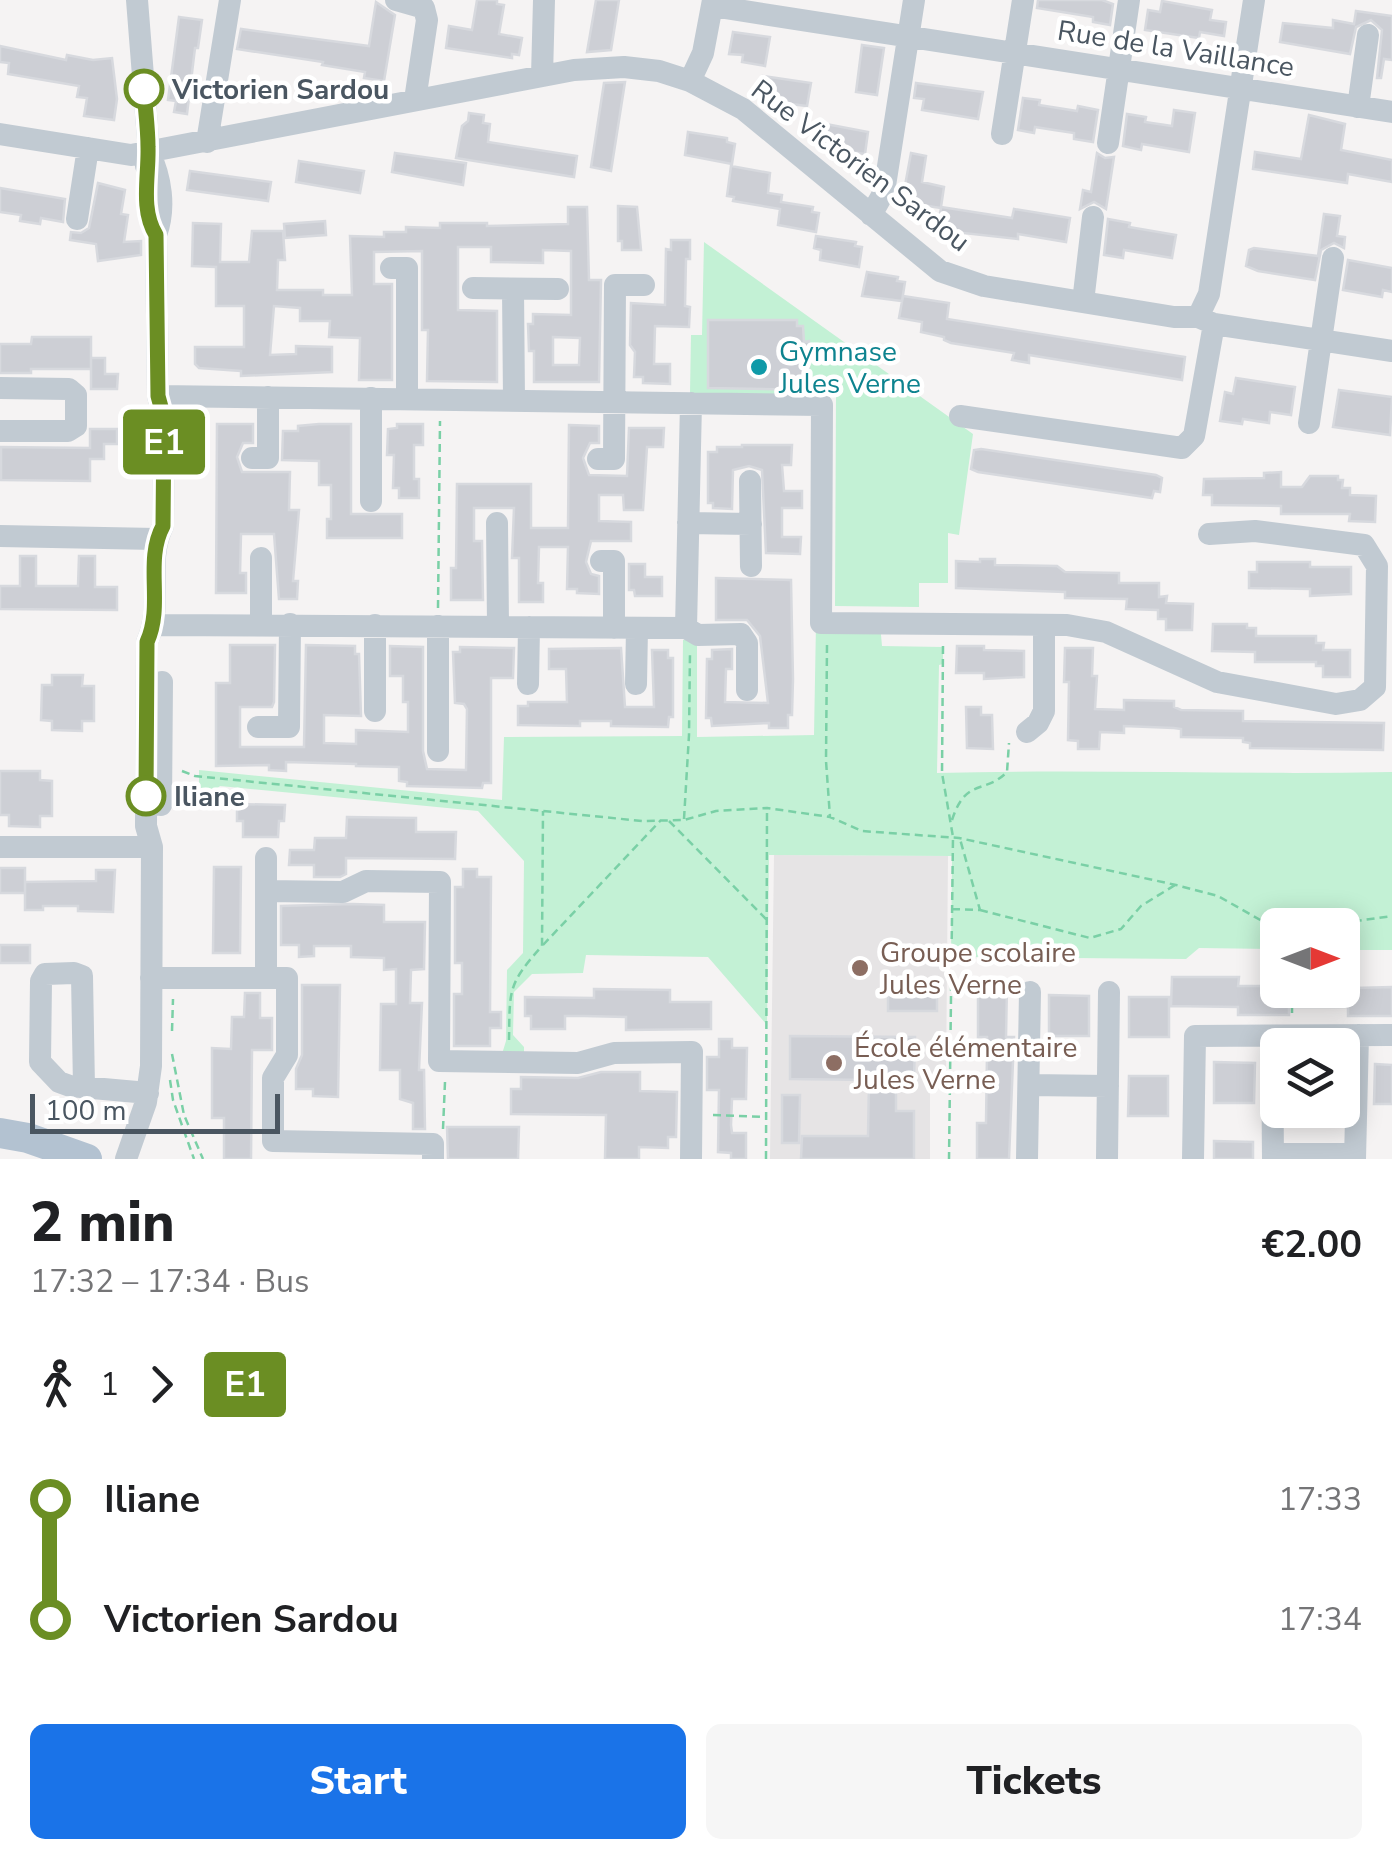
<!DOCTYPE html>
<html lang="en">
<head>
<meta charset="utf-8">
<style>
  body { margin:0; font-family:"Nunito Sans",sans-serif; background:#f6f6f6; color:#202124; height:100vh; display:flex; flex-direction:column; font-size:38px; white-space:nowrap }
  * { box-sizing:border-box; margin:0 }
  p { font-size:32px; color:#757577 }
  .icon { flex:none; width:55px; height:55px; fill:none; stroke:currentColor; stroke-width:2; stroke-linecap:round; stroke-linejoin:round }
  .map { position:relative; height:1159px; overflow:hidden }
  .sheet { display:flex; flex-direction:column; background:#fff; flex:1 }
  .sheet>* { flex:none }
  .badge { padding:0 20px; border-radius:8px; font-size:35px; line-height:65px }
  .needle { width:65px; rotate:90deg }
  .tools { position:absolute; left:1260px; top:908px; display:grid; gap:20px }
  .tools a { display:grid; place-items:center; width:100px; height:100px; border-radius:15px; background:#fff; box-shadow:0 5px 25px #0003; font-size:50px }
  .scale { position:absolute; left:30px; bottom:25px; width:250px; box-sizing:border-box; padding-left:10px; border:5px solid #4a5661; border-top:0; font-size:28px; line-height:35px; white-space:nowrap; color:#4a5661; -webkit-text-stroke:8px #fff; paint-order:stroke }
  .map>.badge { position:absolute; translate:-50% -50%; box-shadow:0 0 0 5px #fff }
  .legs { display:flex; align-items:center; gap:15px; height:110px; padding:0 30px; font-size:32px }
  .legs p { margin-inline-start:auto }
  .summary { display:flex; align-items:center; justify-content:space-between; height:170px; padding:0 30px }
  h1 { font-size:55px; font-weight:800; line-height:75px }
  .cta { display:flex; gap:20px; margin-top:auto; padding:20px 30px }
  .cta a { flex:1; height:115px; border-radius:15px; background:#1a73e8; color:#fff; font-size:40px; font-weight:800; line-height:115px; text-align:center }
  .cta a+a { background:#f6f6f6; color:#202124 }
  ul { padding:0 30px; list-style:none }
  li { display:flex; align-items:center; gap:35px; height:120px; font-size:38px }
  li i { display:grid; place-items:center; width:15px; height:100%; margin:0 12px; background:currentColor }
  li i::after { content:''; width:25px; height:25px; margin:-12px; border:8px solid; border-radius:50%; background:#fff }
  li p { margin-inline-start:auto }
  li:first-child i { background:linear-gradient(#0000 50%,currentColor 0) }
  li:last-child i { background:linear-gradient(currentColor 50%,#0000 0) }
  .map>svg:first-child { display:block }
  .education { fill:#e6e4e5 }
  .green { fill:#c3f1d5 }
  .building { fill:#cdcfd5; stroke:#d7d9de; stroke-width:2.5; fill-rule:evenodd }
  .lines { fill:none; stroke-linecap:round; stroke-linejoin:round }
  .path { stroke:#7ad0a6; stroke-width:2.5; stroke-dasharray:8 5; stroke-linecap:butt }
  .minor { stroke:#c1cad2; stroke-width:22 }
  .major { stroke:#b3c2d1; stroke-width:30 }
  .line-1-casing { stroke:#fff; stroke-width:22 }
  .line-1 { stroke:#6b8e23; stroke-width:15 }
  .stop-1-dot { fill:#fff; stroke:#6b8e23; stroke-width:5 }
  .culture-dot { fill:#0f9aa8; stroke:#fff; stroke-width:4 }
  .education-dot { fill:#8d6e63; stroke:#fff; stroke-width:4 }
  .labels { text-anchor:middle; stroke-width:9; stroke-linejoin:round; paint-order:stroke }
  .street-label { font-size:28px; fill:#4a5661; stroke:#fff }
  .stop-label { font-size:28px; font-weight:bold; fill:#4a5661; stroke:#fff; text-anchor:start }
  .culture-label { font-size:28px; fill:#0d838f; stroke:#fff; text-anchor:start }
  .education-label { font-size:28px; fill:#785e54; stroke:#fff; text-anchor:start }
</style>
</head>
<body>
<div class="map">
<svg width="1392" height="1159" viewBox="0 0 1392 1159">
  <rect width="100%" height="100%" fill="#f5f3f3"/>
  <!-- education -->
  <path class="education" d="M774 855 948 856 946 1081 930 1082V1159H770Z"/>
  <!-- green -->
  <path class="green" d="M704 242 973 434 959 535 948 533V583H919V607L835 606 836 395 690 393 691 335H702Z
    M816 623 880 624 882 646 943 647V664L939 665 937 773C1089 769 1240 775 1392 772V950H1343L1342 925H1278L1277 949 1199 948 1186 959 951 957 952 856 769 855 767 1025 708 957 586 955 583 973 532 974 514 992 513 1035 524 1047V1053L502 1054 506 1041 507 970 523 953 524 861 478 811 220 786 199 806V770L502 800 504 737 682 736 683 640 697 639V737L814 735Z"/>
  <!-- building -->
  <path class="building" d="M477 0H497V4L504 5 499 34 522 38 519 55 512 54V58L446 48 449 26 472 30Z
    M596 0H619L611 50 587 52Z
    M1038 0H1102L1113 4 1110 25 1093 22V17L1037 8Z
    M1162 1 1212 10 1210 20 1226 22 1224 36 1200 32 1199 38 1145 30 1148 10 1160 12Z
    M376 2 395 15 384 81 364 78 365 72 322 65 323 62 237 49 241 29 369 46Z
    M1356 11 1392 16V60L1384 59 1381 78H1377L1382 30 1371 20 1356 27 1350 54 1280 42 1283 23 1333 28V20L1354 24Z
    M179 17 202 20 198 48H195L187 114 174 112 176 101 168 100Z
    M733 32 770 37 765 66 742 62 743 55 729 54Z
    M862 45 884 48 877 95 856 92Z
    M0 46 66 60 67 55 93 60 112 58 117 99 114 120 84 116 87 98 77 97 79 86 8 74 9 63 0 62Z
    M763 76 811 83 807 106 767 101 768 96 761 94Z
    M625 82 611 171 591 167 604 83Z
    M916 83 983 92 978 119 922 110 924 99 914 98Z
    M1023 98 1040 100 1039 105 1077 111 1078 106 1098 110 1093 142 1074 139V133L1054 130 1035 127 1034 133 1018 130Z
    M1174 110 1195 113 1189 152 1142 144 1141 150 1123 146 1127 114 1146 117 1145 122 1172 126Z
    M469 113 484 115 483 123 490 124 488 142 577 156 574 177 456 158 462 126 468 121Z
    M1309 115 1345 124 1341 150 1392 160V182L1348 174 1347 183 1253 169 1255 152 1301 159Z
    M826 124 868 132 865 154 830 149 831 144 822 142Z
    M688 132 727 138V142L735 144 732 164 685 155Z
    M395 153 466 163 463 185 392 172Z
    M911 153 926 156 922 182 944 187 941 207 1012 218 1014 209 1070 218 1066 242 1018 234V239L945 231 946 226 938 225 941 208 902 202Z
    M1097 153 1105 158 1114 157 1106 209 1094 202 1080 209 1083 190 1091 192Z
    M299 161 364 171 360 193 296 182Z
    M731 166 770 173 768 193 782 195 781 202 813 207 812 212 819 213 816 232 778 225 780 209 733 201 734 197 727 196Z
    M190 171 271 182 268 201 187 190Z
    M98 183 125 190 121 214 128 215 124 242 141 241V255L98 261 96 244 70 240 71 232 81 233 89 228Z
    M0 188 65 199 63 222 41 218 40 224 20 221 21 215 0 212Z
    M618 206 637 207 641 250H622V241H618Z
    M568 207H587L589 280H601L599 382H534V351H529L528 324H533V314L571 315V251L543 250V263L491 262V247H458V310L497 311V382L427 381 428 330H422V251L374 252V284H392V380H359L360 338 329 337 330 321H300V308L274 306 270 355 296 354V346L332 347V372L241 376V371L199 368 195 364V347H244V306H216V267L192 266 193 223 221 224 220 262H249L252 231H283L285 260H278L277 290H323V295H352L350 236 384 237V232H406V227L440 228V223H487V226L568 224ZM553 337 580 338 579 365H553Z
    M1324 214 1340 216 1337 236 1345 237 1344 248 1334 243 1321 250 1315 280 1258 271 1246 266 1249 250 1254 248 1318 256Z
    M1108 219 1130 223 1129 227 1176 235 1172 258 1124 250 1123 258 1104 255Z
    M325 221 326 235 285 238 284 224Z
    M816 236 856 242 855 246 862 247 859 267 820 260 821 250 814 248Z
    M671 240H690V259H686L685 306 690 307 689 327 655 326 654 364H670V384L643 383V377H634L635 352 630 345 631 303 665 305 666 249 671 250Z
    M1348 260 1392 268V292L1383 290 1382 297 1343 290Z
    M867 272 898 277 897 281 905 282 902 301 862 296Z
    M903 296 949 303 947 319 1185 357 1182 380 1029 355V363L1012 360 1014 353 951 343 944 340V337L921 332 922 322 899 318Z
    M708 320H797V326H803L804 342 809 341V390L708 388Z
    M32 337H91V369H31V373H0V344H31Z
    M91 358H105V374H118L117 389H91Z
    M1236 378 1295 387 1291 415 1270 412 1269 423 1243 419 1242 424 1220 421 1225 392 1233 394Z
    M1339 390 1392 397 1390 435 1333 427Z
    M217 424H253V443H243L237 457 242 472H290L289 510H299L293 581H298L297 599H279L274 534H241L240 573H246V593H216Z
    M319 424H351V514H402V538H327V519H331V485H319V461L282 460 283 431H298V426Z
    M397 424H423V445H414V479H419V498H399V488H393L394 455H387L388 429 397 428Z
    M569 425 599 426V443H590L583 458 589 475 627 476 629 428H664L663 447H647L643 510H624L623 495H599V521L631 522V541H591L586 562 591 574 599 576V594L577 593V589H567L568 547H539L538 583H543V602H519V558H512L514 508H474V541H482L483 600H451V568H456L457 484H531V528H568Z
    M90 429H117V444H104V459H90V481L1 480V447L90 448Z
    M742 445H792L791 465H782L784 491H802V508H782V537H801L800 554 766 553 762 470 749 466 733 470 732 509 713 508V503H708V452H717V447H742Z
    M981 449 1156 475 1162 478 1160 492 1154 491 1152 498 978 472 971 469 974 450Z
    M1281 472V487H1302L1310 476H1338V480H1343L1342 488H1350V495L1376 496 1375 522 1349 521 1350 514H1281V506L1212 505V495H1203L1204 479 1264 478V473Z
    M20 556H36V586H78L79 556H95V587H117V610L0 609V586H20Z
    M980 559H995V565L1057 566 1065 572 1119 573V583H1159V597L1167 596 1166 603 1193 604 1192 630H1166V619H1158V610L1126 609 1127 599 1065 598V592L956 588V561L980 562Z
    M1257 562H1310V567H1351V594L1310 596V589L1249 588V572H1257Z
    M629 564H645V577H662V596H635L634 590H629Z
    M716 578 791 580 793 679 792 715H788V728H769V723L712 726 711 718H706L707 659H712V650L732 649V669H726L725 702 768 703 760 636 747 620H716Z
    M1213 624H1247V628H1256V636H1316V643H1324L1323 650H1350V677H1323V666H1316V662H1255V652L1212 651Z
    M230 645H275L274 702 272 707H240V747H304L306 645 355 646V654H359L361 716 324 715V743L356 744V730L408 732V702H403V676H390V646L423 647V751L427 769 466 770 467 709 464 704 455 703 453 652H460V647L514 648 513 678H491V783H483L482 788 407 786V782L399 781V767L356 766V764L286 762V771L269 770V765L216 766V683H230Z
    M957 646H984V650L1024 651V677L984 679V673H956Z
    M621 648 625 707H654L652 650H668V658H673V717H669L668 727 611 726V721H580V726L518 725V706H528V702H567L566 669H549V649Z
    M1065 648H1093L1092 676H1097L1095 709 1124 710V700L1174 701V707L1181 710 1243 711V721L1384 723 1383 750 1250 748V743L1243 742V738L1181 737V729L1174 728 1124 726V733L1100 732 1099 749H1078V741L1068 740 1069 682H1064Z
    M52 675H83L82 686H94V721H82V731L52 730V721L41 720 42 685H52Z
    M966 707H981V715H992L993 749 967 748Z
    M0 771H40V780L52 781V816H40V827L9 826V815H0Z
    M237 804 285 805 284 821H279L278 837H243V821H237Z
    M347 817 416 818V832H456L455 859 346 858V874L340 877H314V865H289L290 850H314L315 838H346Z
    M214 867H241L240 953H213Z
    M0 868H25V892V882L96 881V870H115L113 912 78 911V906H43V910H25V893H0Z
    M463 869H477V877H491L490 1012H501V1028H490V1046H454V994H462V963H455V887H463Z
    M352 904 384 905V922H425L424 969 411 970 410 1003H422L419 1070H424L425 1129H413V1103L400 1099V1070H380L381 1004H396V969L384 970V958L351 957V946H314V956L299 957V945H281V906Z
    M0 945H30V963H0Z
    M1172 977H1239L1238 986H1278V990L1392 987V1016H1348V1007H1289V1015H1238V1007L1171 1006Z
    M888 979 937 980V1011H888Z
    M302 985H340L338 1097 313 1096V1089H296V1069L302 1055Z
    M978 985H1007L1006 1037H1014L1009 1159H977V1123H986L987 1054V1037H978Z
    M594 989 670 990V1002H711V1029L626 1030V1017L585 1016H565V1029H531V1016H525V997L594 998Z
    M245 993H260V1018H272V1050H252L251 1159H224V1118H212V1048L231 1049 232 1017H244Z
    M1049 995 1089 996V1036H1049Z
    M1129 997H1169V1037H1129Z
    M790 1036 915 1037 914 1081 896 1080V1111H914V1159H801L802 1136H868L869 1080 790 1079Z
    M719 1039H732V1048H747L746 1099H732L731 1125 732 1133H746V1159H731V1153L718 1152 719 1090H707V1057H719Z
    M1214 1062 1255 1063 1254 1103H1214Z
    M1375 1064 1392 1065V1104H1374Z
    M601 1072H640V1091L677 1092 676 1137H668V1148L639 1147V1159H605L606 1115 511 1114V1089H521V1077L578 1078Z
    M1129 1076H1168V1116H1128Z
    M782 1095H800L799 1143H782Z
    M447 1127H519L518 1159H448Z
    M1214 1141 1253 1142V1159H1214Z"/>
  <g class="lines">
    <!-- path -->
    <path class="path" d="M438 608 440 421
      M827 645 826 761 830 817
      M943 646 942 773 953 837 949 1159
      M182 771 195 776 642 821 684 820 716 811 767 808 830 817 862 831 959 838 1176 885 1218 896 1278 930
      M684 819 689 735 690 652
      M952 820C966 777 984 795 1007 772L1009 743
      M669 821 768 921
      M952 909 980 910 960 839
      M980 910 1090 938 1121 929 1141 906 1175 885
      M1328 925 1392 916
      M543 945 661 820
      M1292 1013V990
      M172 1031 173 999
      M509 1040C510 990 507 985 542 946L543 811
      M172 1054 184 1115 203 1159
      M170 1080 173 1100 194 1159
      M713 1115 765 1117
      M443 1129 445 1082
      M766 1159 767 811"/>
    <!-- minor -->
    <path class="minor" d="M137 0 149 152 146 166
      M396 0 424 8 427 20 415 100
      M712 6 1392 112
      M542 76 544 0
      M690 81 703 53 713 0
      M1358 107 1368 35
      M0 134 131 155 574 70 624 67 659 71 690 81 743 109 940 271 984 286 1174 317H1198L1214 324 1392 351
      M1002 134 1023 0
      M207 142 230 0
      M1108 143 1129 0
      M871 215 884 192 914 0
      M77 219 88 148
      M391 268H407V399
      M473 288 558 289
      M513 289 514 400
      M1083 302 1093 217
      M1198 317 1209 294 1254 0
      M0 388 69 389 76 395V426L68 431H0
      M158 396 822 405 821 623 1067 625 1106 632 1217 682 1336 704 1360 700 1375 687 1377 566 1364 545 1255 531 1209 534
      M371 398V501
      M960 416 1182 448 1194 436 1214 324
      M1309 423 1333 258
      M252 458H268V397
      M598 459H614L615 285H644
      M750 481 751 566
      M497 523 498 626
      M688 523 751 524
      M0 536 156 539
      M261 558V624
      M601 561H614V628
      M155 625 686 628 698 635 741 634 747 643V690
      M438 626V751
      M686 628 691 403
      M528 684 529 627
      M636 684 637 628
      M375 711V625
      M258 727H289L290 624
      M1027 732 1038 723 1044 711V626
      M161 805 162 682
      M0 847H152
      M266 858V891
      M151 978H287V1055L273 1078V1141L433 1144V1159
      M266 978V891L343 892 366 881 440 882 439 1061 578 1063 614 1053 692 1052 691 1159
      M1272 1036 1273 1159
      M1029 1085 1108 1086
      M84 1087 82 976 74 973 45 974 41 981 40 1062 59 1082 70 1086 148 1093
      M1273 1154H1355
      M126 1159 146 1102 151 1066 152 847 146 826 147 642C164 605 145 561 163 526L164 418 158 396 156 235C166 208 161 177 149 152
      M1027 1159 1030 992
      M1107 1159 1109 992
      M1193 1159 1195 1036 1392 1035
      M1355 1159 1358 1035"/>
    <!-- major -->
    <path class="major" d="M0 1133 28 1138 87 1159"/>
  </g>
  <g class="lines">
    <defs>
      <path id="line-1" d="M144 89C145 108 148 127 148 147 149 176 140 209 156 235L158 396 164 418 163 526C144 561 164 605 147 642L146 796"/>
    </defs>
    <!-- line-1 casing -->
    <use href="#line-1" class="line-1-casing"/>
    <!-- line-1 -->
    <use href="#line-1" class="line-1"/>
  </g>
  <!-- markers -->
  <g class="stop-1-dot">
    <circle cx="144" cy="89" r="18"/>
    <circle cx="146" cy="796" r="18"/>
  </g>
  <circle class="culture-dot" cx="759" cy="367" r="10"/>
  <g class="education-dot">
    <circle cx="860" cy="968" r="10"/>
    <circle cx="834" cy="1063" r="10"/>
  </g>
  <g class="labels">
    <!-- street labels -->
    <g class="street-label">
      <text transform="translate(1176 48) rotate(9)" y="10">Rue de la Vaillance</text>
      <text transform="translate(861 165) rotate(37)" y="10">Rue Victorien Sardou</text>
    </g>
    <!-- stop labels -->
    <g class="stop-label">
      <text x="172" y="99">Victorien Sardou</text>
      <text x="174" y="806">Iliane</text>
    </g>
    <!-- culture labels -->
    <g class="culture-label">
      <text x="779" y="361">Gymnase<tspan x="779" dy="32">Jules Verne</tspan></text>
    </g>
    <!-- education labels -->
    <g class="education-label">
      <text x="880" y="962">Groupe scolaire<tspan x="880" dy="32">Jules Verne</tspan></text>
      <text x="854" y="1057">École élémentaire<tspan x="854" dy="32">Jules Verne</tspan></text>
    </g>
  </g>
</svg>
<div class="tools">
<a><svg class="needle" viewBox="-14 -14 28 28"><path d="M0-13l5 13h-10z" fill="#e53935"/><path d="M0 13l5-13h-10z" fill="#757577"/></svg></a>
<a><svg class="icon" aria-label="layers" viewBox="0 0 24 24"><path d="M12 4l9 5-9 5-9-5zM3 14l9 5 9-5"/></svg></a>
</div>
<div class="scale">100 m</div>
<b class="badge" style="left:164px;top:442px;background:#6b8e23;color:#fff">E1</b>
</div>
<section class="sheet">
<div class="summary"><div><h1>2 min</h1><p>17:32 – 17:34 · Bus</p></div><b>€2.00</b></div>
<div class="legs"><svg class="icon" aria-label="walk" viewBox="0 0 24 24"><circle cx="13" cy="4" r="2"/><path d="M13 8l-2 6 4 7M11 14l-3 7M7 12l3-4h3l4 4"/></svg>1<svg class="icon" aria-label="forward" viewBox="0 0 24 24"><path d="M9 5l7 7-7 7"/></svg><b class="badge" style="background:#6b8e23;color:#fff">E1</b></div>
<ul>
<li><i style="color:#6b8e23"></i><b>Iliane</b><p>17:33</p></li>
<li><i style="color:#6b8e23"></i><b>Victorien Sardou</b><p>17:34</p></li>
</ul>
<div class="cta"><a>Start</a><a>Tickets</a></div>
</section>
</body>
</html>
